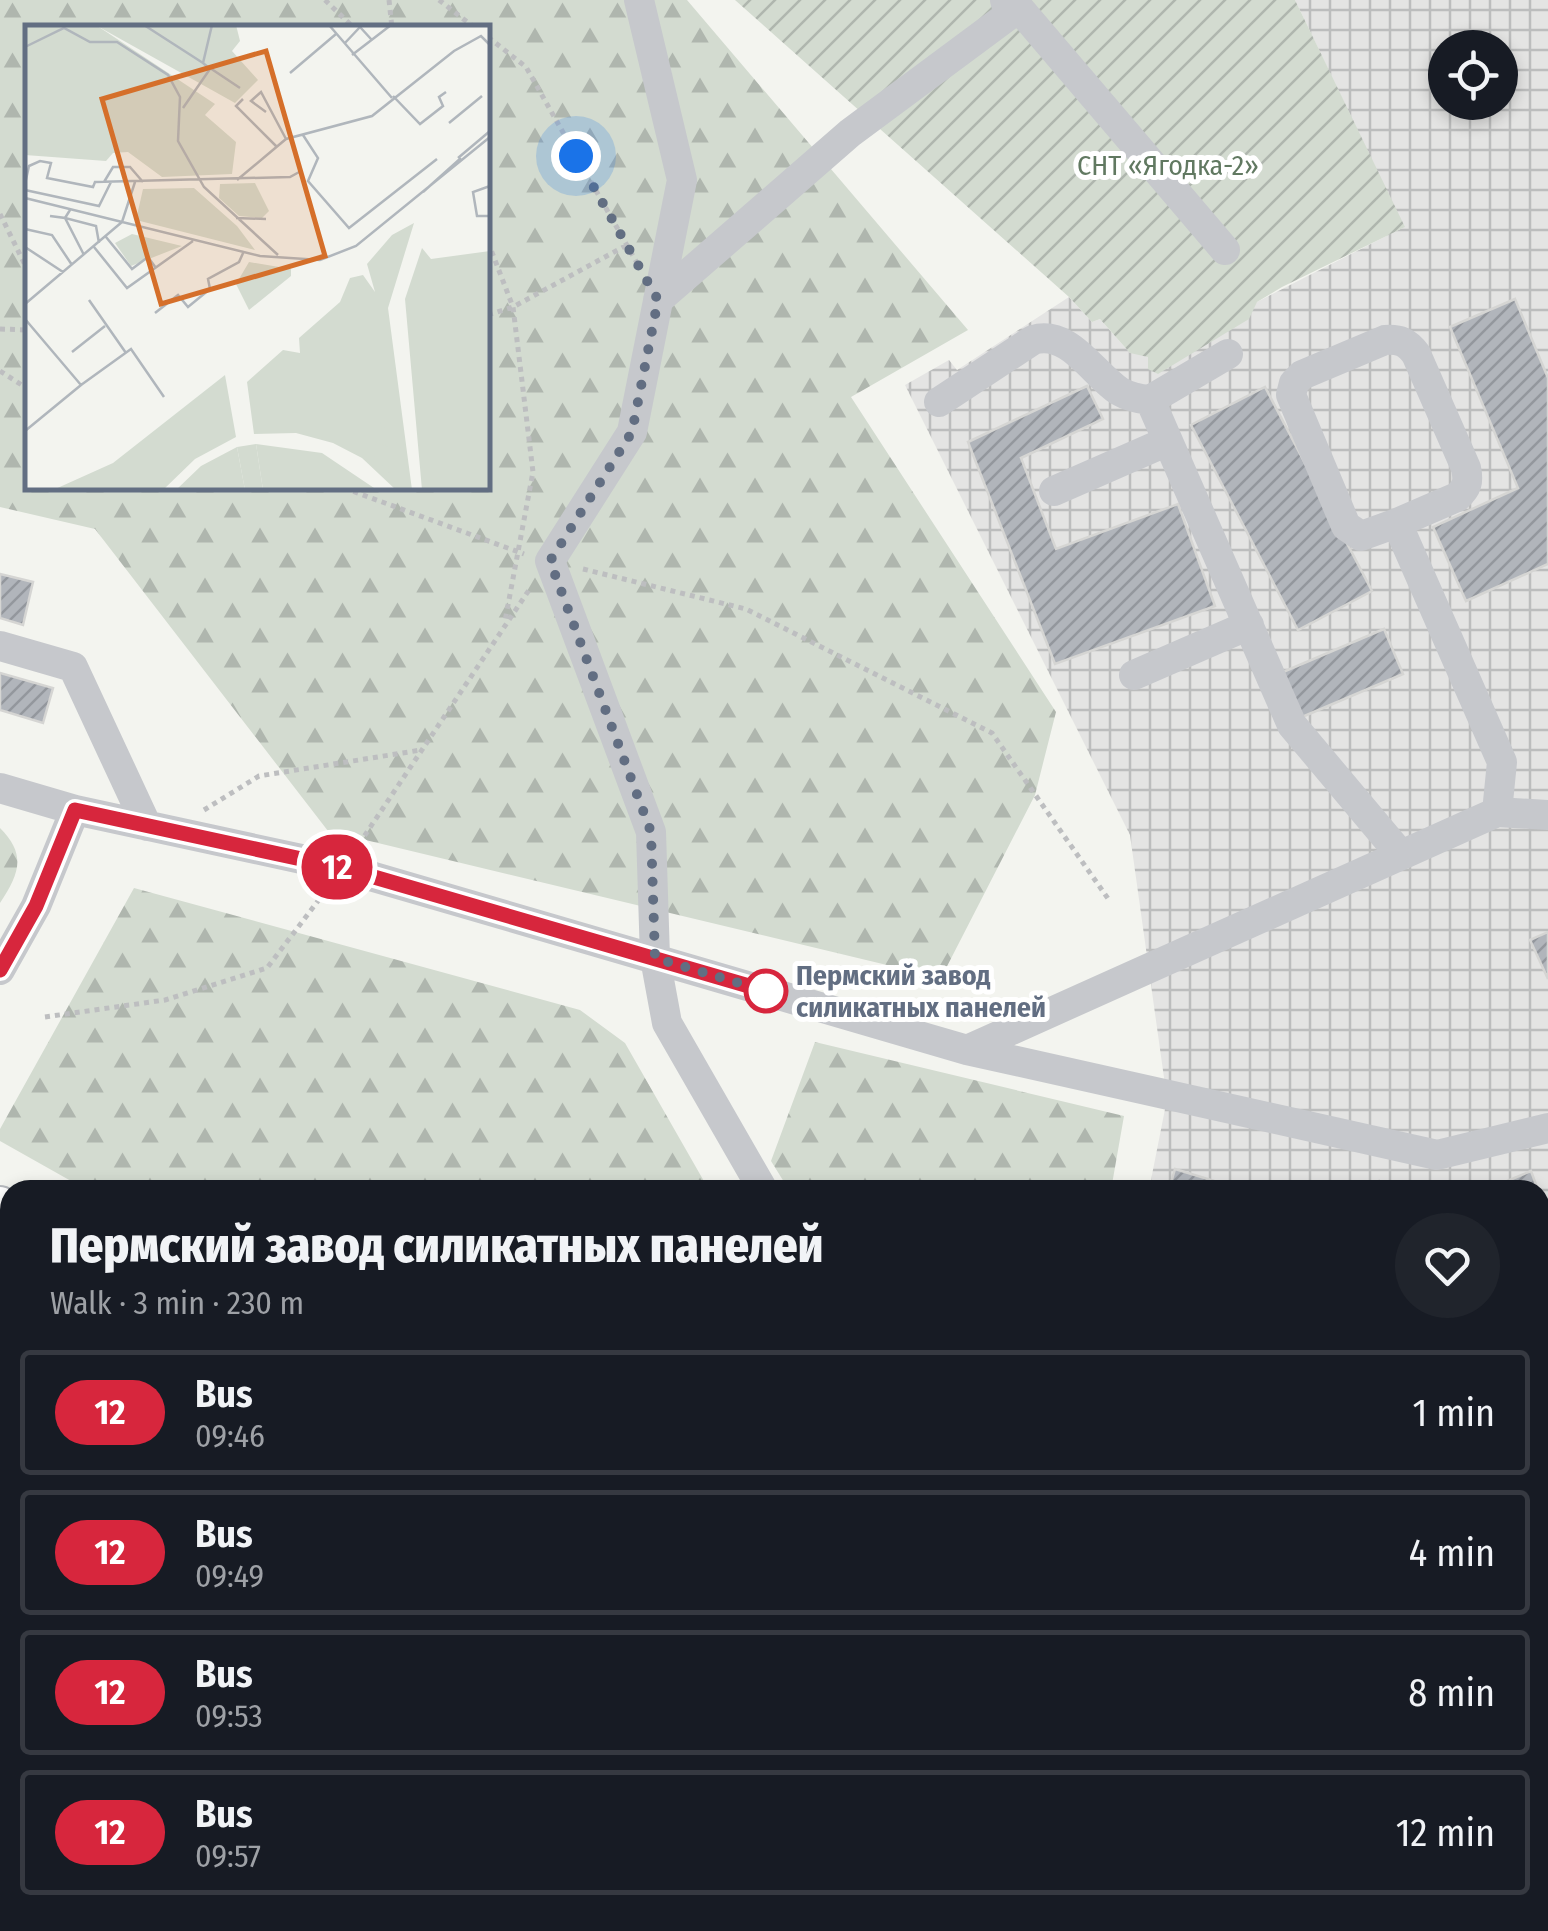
<!DOCTYPE html>
<html lang="en">
<head>
<meta charset="utf-8">
<style>
  body { margin:0; font-family:"Fira Sans Condensed",sans-serif; background:#20242c; color:#f1f3f6; height:100vh; display:flex; flex-direction:column; font-size:38px; white-space:nowrap }
  * { box-sizing:border-box; margin:0 }
  p { font-size:32px; color:#9ea1a6 }
  .icon { flex:none; width:55px; height:55px; fill:none; stroke:currentColor; stroke-width:2; stroke-linecap:round; stroke-linejoin:round }
  .map { position:relative; flex:1; overflow:hidden }
  .side { position:absolute; left:0px; top:1180px; width:1550px; height:752px; display:flex; flex-direction:column; background:#171b24; border-radius:30px 30px 0 0; box-shadow:0 5px 15px #0003 }
  .side>* { flex:none }
  .badge { padding:0 20px; border-radius:32px; font-size:35px; line-height:65px }
  .buttons { position:absolute; left:1428px; top:30px; display:grid; gap:20px }
  .buttons a { display:grid; place-items:center; width:90px; height:90px; border-radius:50%; background:#171b24; box-shadow:0 5px 15px #0003; font-size:50px }
  .you { position:absolute; width:50px; height:50px; margin:-25px; border:8px solid #fff; border-radius:50%; background:#1a73e8; box-shadow:0 0 0 15px #1a73e833 }
  .map>.badge { position:absolute; translate:-50% -50%; box-shadow:0 0 0 5px #fff }
  .round { display:grid; place-items:center; flex:none; width:105px; height:105px; border-radius:52px; background:#20242c }
  .head { display:flex; align-items:center; justify-content:space-between; height:170px; padding:0 50px }
  h1 { font-size:48px; font-weight:800; line-height:75px }
  ul { padding:0; list-style:none }
  li { display:flex; align-items:center; gap:30px; height:125px; margin:0 20px 15px; padding:0 30px; border:5px solid #363941; border-radius:10px }
  li div { flex:1 }
  li b { display:block; font-size:38px }
  li em { font-style:normal }
  li .badge { min-width:110px; font-weight:700; text-align:center }
  .map>svg:first-child { display:block }
  .industrial { fill:url(#industrial-grid); fill-rule:evenodd }
  .forest { fill:url(#forest-firs); fill-rule:evenodd }
  .garden { fill:url(#garden-furrows) }
  .building { fill:url(#building-hatch); stroke:#d5d5d3; stroke-width:2.5 }
  .lines { fill:none; stroke-linecap:round; stroke-linejoin:round }
  .major-casing { stroke:#b6b9bd; stroke-width:42 }
  .path { stroke:#bdbec0; stroke-width:5; stroke-dasharray:5 5; stroke-linecap:butt }
  .minor { stroke:#c6c8cc; stroke-width:30 }
  .major { stroke:#fff; stroke-width:38 }
  .line-casing { stroke:#fff; stroke-width:22 }
  .line { stroke:#d7263d; stroke-width:15 }
  .walk { stroke:#626e82; stroke-width:10; stroke-dasharray:0 18 }
  .stop-dot { fill:#fff; stroke:#d7263d; stroke-width:5 }
  .labels { text-anchor:middle; stroke-width:10; stroke-linejoin:round; paint-order:stroke }
  .park-label { font-size:28px; fill:#617961; stroke:#fff }
  .stop-label { font-size:28px; font-weight:bold; fill:#626e82; stroke:#fff; text-anchor:start }
  .inset-road { fill:none; stroke:#b0b6bc; stroke-width:2.5 }
  .view { fill:#d56f2a; fill-opacity:0.15; stroke:#d56f2a; stroke-width:5 }
  .inset-edge { fill:none; stroke:#626e82; stroke-width:5 }
</style>
</head>
<body>
<div class="map">
<svg width="1548" height="1931" viewBox="0 0 1548 1931">
  <defs>
    <pattern id="industrial-grid" width="8" height="8" patternUnits="userSpaceOnUse" patternTransform="scale(2.5)"><rect width="8" height="8" fill="#e4e4e3"/><path d="M0 4h8M4 0v8" fill="none" stroke="#bcbdbd"/></pattern>
    <pattern id="forest-firs" width="22" height="20" patternUnits="userSpaceOnUse" patternTransform="scale(2.5)"><rect width="22" height="20" fill="#d3dbd0"/><path d="M5 1l3.5 6h-7zM16 11l3.5 6h-7z" fill="#afb6ae"/></pattern>
    <pattern id="garden-furrows" width="10" height="10" patternUnits="userSpaceOnUse" patternTransform="scale(2.5)"><rect width="10" height="10" fill="#d3dbd0"/><path d="M-1 1l2-2M0 10L10 0M9 11l2-2" fill="none" stroke="#afb6ae"/></pattern>
    <pattern id="building-hatch" width="6" height="6" patternUnits="userSpaceOnUse" patternTransform="scale(2.5)"><rect width="6" height="6" fill="#b1b5bb"/><path d="M-1 1l2-2M0 6l6-6M5 7l2-2" fill="none" stroke="#93979d"/></pattern>
  </defs>
  <rect width="100%" height="100%" fill="#f3f4ef"/>
  <!-- industrial -->
  <path class="industrial" d="M1295 0H1548V1420L1540 1423V1190H1383L1379 1181 1360 1190H1149L1167 1099 1130 835 905 385 949 360 957 370 1069 297 1092 322 1100 319 1130 353 1257 302 1404 227ZM1445 48H1500V102H1445Z"/>
  <!-- forest -->
  <path class="forest" d="M0 0H687L968 330 851 397 1056 712 1035 795 941 978 328 831 95 529 0 507ZM28 28H488V488H28Z
    M0 828C27 855 19 874 0 903Z
    M134 888 580 1010 625 1043 709 1190H87L0 1141V1129Z
    M815 1042 1124 1116 1111 1190H789L771 1161Z
    M0 1295 10 1301V1491L0 1486Z
    M738 1923 1154 1922 1173 1931H727Z"/>
  <!-- garden -->
  <path class="garden" d="M735 0H1295L1405 227 1282 287 1257 302 1249 319 1158 374 1148 369V357L1130 353 1100 319 1092 322 1069 297Z"/>
  <!-- building -->
  <path class="building" d="M1515 299 1548 378V564L1466 601 1433 527 1518 488 1450 327Z
    M1087 386 1103 419 1021 458 1056 549 1178 504 1215 606 1055 664 968 442Z
    M1265 387 1372 591 1298 630 1191 425Z
    M0 574 33 582 23 625 0 618Z
    M1384 629 1403 674 1302 717 1283 672Z
    M0 673 53 688 43 723 0 710Z
    M1548 932V979L1530 940Z
    M1175 1169 1234 1187 1233 1190H1169Z
    M1531 1171 1538 1190H1486Z
    M1379 1181 1383 1190H1360Z
    M1540 1194 1548 1213V1243L1540 1246Z
    M1540 1315 1548 1334V1372L1540 1376Z
    M1540 1392 1548 1412 1540 1416Z
    M0 1525 10 1550V1570L0 1574Z
    M1548 1595V1653L1540 1657V1598Z
    M1548 1677V1738L1540 1742V1680Z
    M10 1787V1870L0 1874V1791Z"/>
  <g class="lines">
    <defs>
      <path id="major" d="M0 1206 10 1212
        M1357 1922 1384 1931"/>
    </defs>
    <!-- major casing -->
    <use href="#major" class="major-casing"/>
    <!-- path -->
    <path class="path" d="M325 0 354 28
      M389 0 392 28
      M439 0 475 28
      M488 37 526 67 637 263
      M0 214 28 271
      M488 242 513 307 533 472 505 621
      M488 315 513 307 627 245
      M0 329 28 330
      M0 371 28 389
      M344 488 524 554
      M583 569 746 609 992 733 1109 900
      M204 810 259 776 421 750
      M359 844 531 587
      M45 1017 165 1000 267 968 324 893
      M0 1281 10 1287
      M1022 1922 1027 1931
      M1236 1922 1252 1931
      M1273 1931 1275 1922"/>
    <!-- minor -->
    <path class="minor" d="M639 0 682 180 632 432 550 561 651 832 655 958 667 1023 763 1190
      M1012 0 1225 250
      M658 300 850 133 1009 15 1005 0
      M1228 354 1150 400 1292 725 1401 855
      M939 402 1033 340C1069 329 1093 374 1119 391 1129 397 1139 399 1150 400
      M1054 491 1168 441
      M1397 523 1361 536 1346 526 1291 395 1294 383 1302 375 1385 340C1400 339 1407 342 1416 354L1466 468C1469 482 1467 488 1457 497L1397 523 1502 762 1497 812
      M0 646 73 667 147 826
      M1134 675 1249 625
      M0 788 75 810 343 868 967 1050 1437 1155 1548 1128
      M0 970 36 906 75 810
      M967 1050 1497 812 1548 815
      M0 1496 5 1495 10 1509
      M0 1613 10 1609
      M182 1922 186 1931
      M83 1931 104 1922
      M449 1931 461 1922"/>
    <!-- major -->
    <use href="#major" class="major"/>
  </g>
  <g class="lines">
    <defs>
      <path id="line" d="M0 970 36 906 75 810 343 868 766 991"/>
    </defs>
    <!-- line casing -->
    <use href="#line" class="line-casing"/>
    <!-- line -->
    <use href="#line" class="line"/>
    <!-- walk -->
    <path class="walk" d="M576 156 658 300 632 432 550 561 651 832 655 958 766 991"/>
  </g>
  <!-- markers -->
  <circle class="stop-dot" cx="766" cy="991" r="20"/>
  <g class="labels">
    <!-- park labels -->
    <g class="park-label">
      <text x="1168" y="175">СНТ «Ягодка-2»</text>
    </g>
    <!-- stop labels -->
    <g class="stop-label">
      <text x="796" y="985">Пермский завод<tspan x="796" dy="32">силикатных панелей</tspan></text>
    </g>
  </g>
  <!-- overview -->
  <g transform="translate(25 25)">
    <rect width="465" height="465" fill="#f3f4ef"/>
    <path d="M231 419 238 465H220L212 422Z" fill="#d3dbd0"/>
    <path d="M0 0 74 2 190 79 180 90 211 117 207 149 137 152 103 127 88 128 81 136 0 130ZM230 158 244 186 237 193 214 191 194 173 195 159ZM169 163 212 201 230 225 111 195 118 164ZM389 198 363 283 387 465H371L337 433 308 418 271 408 229 409 222 357 258 325 275 328 274 313 315 277 325 253 338 250 350 267 342 239 367 210ZM107 209 157 221 106 241 90 218ZM397 223 406 234 465 226V465H397L380 274ZM224 237 266 244V251L224 285 211 259ZM200 350 211 412 170 434 139 464 28 465 88 438ZM231 419 297 428 352 465H238ZM212 422 220 465H151L176 441Z" fill="#d3dbd0"/>
    <path d="M355 397 376 423 363 441 366 450 342 423H352L349 417 364 422 351 413 358 408Z" fill="#d3dbd0"/>
    <path d="M45 0H211L215 16 207 26 233 55 210 78 74 2Z" fill="#d3dbd0"/>
    <path class="inset-road" d="M119 0 178 38M304 0 367 73M319 19 335 2 346 14M0 22 39 3 65 17H92L143 50 155 72 153 116 179 162 253 230M327 30 366 0M185 43 215 63M265 48 311 9M368 71 395 99 418 81 414 72 421 67M218 74 211 81 252 122M158 83 185 44 178 38 187 0M241 87 226 76 236 67 261 114M424 98 457 71M278 110 293 133 283 156 324 203 412 134M433 133 465 106M212 155 261 114 347 91 429 26 456 11 465 20M79 157 88 142H105L118 157M0 159 4 141 15 136 26 138 22 153 68 162 70 157 265 152 276 146M465 161 448 167 452 191H465M0 165 74 181 86 157M398 167 436 133M0 173 235 231 295 235 331 221 465 112M45 185 40 193 71 201 74 218M25 191 40 193 59 230M211 193 241 194M0 204 27 210 47 240M81 212 107 244 123 232 131 243M0 222 38 247M69 222 102 263 168 216M64 275 101 328M0 279 97 197 110 157M130 288 153 270 163 282 185 264 183 254 214 237 219 226M0 294 56 360 0 406M47 327 80 301M56 360 106 324 139 372"/>
    <path class="view" d="M241 26 300 231 136 279 77 74Z"/>
    <rect width="465" height="465" class="inset-edge"/>
  </g>
</svg>
<div class="buttons">
<a><svg class="icon" aria-label="locate" viewBox="0 0 24 24"><circle cx="12" cy="12" r="6"/><path d="M12 2v4M12 18v4M2 12h4M18 12h4"/></svg></a>
</div>
<div class="you" style="left:576px;top:156px"></div>
<b class="badge" style="left:337px;top:867px;background:#d7263d;color:#fff">12</b>
<section class="side">
<div class="head"><div><h1>Пермский завод силикатных панелей</h1><p>Walk · 3 min · 230 m</p></div><a class="round"><svg class="icon" aria-label="heart" viewBox="0 0 24 24"><path d="M12 20l-8-8c-3-5 5-10 8-4 3-6 11-1 8 4z"/></svg></a></div>
<ul>
<li><span class="badge" style="background:#d7263d;color:#fff">12</span><div><b>Bus</b><p>09:46</p></div><em>1 min</em></li>
<li><span class="badge" style="background:#d7263d;color:#fff">12</span><div><b>Bus</b><p>09:49</p></div><em>4 min</em></li>
<li><span class="badge" style="background:#d7263d;color:#fff">12</span><div><b>Bus</b><p>09:53</p></div><em>8 min</em></li>
<li><span class="badge" style="background:#d7263d;color:#fff">12</span><div><b>Bus</b><p>09:57</p></div><em>12 min</em></li>
</ul>
</section>
</div>
</body>
</html>
